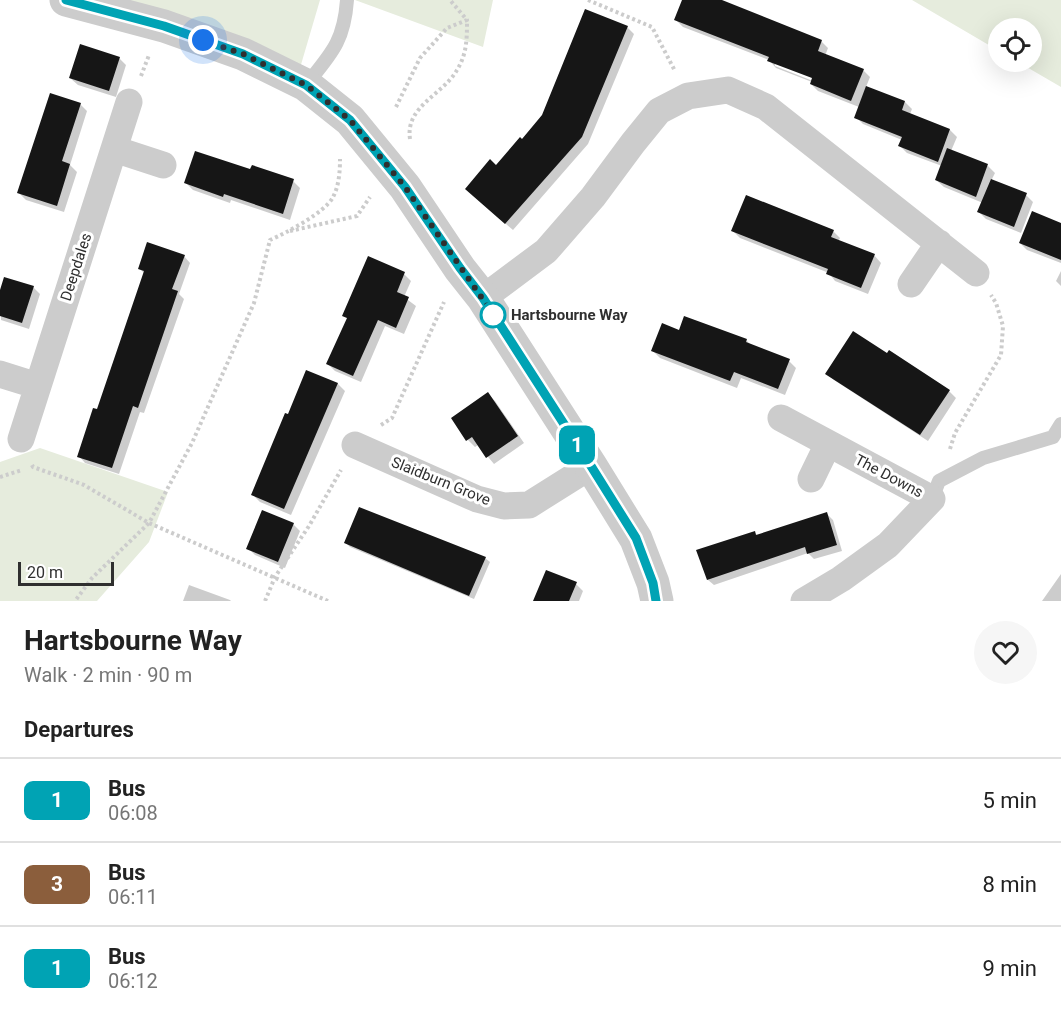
<!DOCTYPE html>
<html lang="en">
<head>
<meta charset="utf-8">
<style>
  body { margin:0; font-family:Roboto,sans-serif; background:#f6f6f6; color:#222; height:100vh; display:flex; flex-direction:column; font-size:22px; white-space:nowrap }
  * { box-sizing:border-box; margin:0 }
  p { font-size:20px; color:#767676 }
  .icon { flex:none; width:33px; height:33px; fill:none; stroke:currentColor; stroke-width:2; stroke-linecap:round; stroke-linejoin:round }
  .map { position:relative; height:601px; overflow:hidden }
  .drawer { display:flex; flex-direction:column; background:#fff; flex:1 }
  .drawer>* { flex:none }
  .badge { padding:0 12px; border-radius:9px; font-size:21px; line-height:39px }
  .fabs { position:absolute; left:988px; top:18px; display:grid; gap:12px }
  .fabs a { display:grid; place-items:center; width:54px; height:54px; border-radius:50%; background:#fff; box-shadow:0 6px 24px #0002; font-size:30px }
  .scale { position:absolute; left:18px; bottom:15px; width:96px; box-sizing:border-box; padding-left:6px; border:3px solid #2f2f2f; border-top:0; font-size:16px; line-height:21px; white-space:nowrap; color:#2f2f2f; -webkit-text-stroke:4px #fff; paint-order:stroke }
  .you { position:absolute; width:30px; height:30px; margin:-15px; border:4px solid #fff; border-radius:50%; background:#1a73e8; box-shadow:0 0 0 9px #1a73e833 }
  .map>.badge { position:absolute; translate:-50% -50%; box-shadow:0 0 0 3px #fff }
  h2 { padding:0 24px; font-size:22px; line-height:54px }
  .round { display:grid; place-items:center; flex:none; width:63px; height:63px; border-radius:32px; background:#f6f6f6 }
  .overview { display:flex; align-items:center; justify-content:space-between; height:102px; padding:0 24px }
  h1 { font-size:28px; font-weight:700; line-height:45px }
  ul { padding:0; list-style:none }
  li { display:flex; align-items:center; gap:18px; height:84px; padding:0 24px; border-top:2px solid #e0e0e0 }
  li div { flex:1 }
  li b { display:block; font-size:22px }
  li em { font-style:normal }
  li .badge { min-width:66px; font-weight:700; text-align:center }
  .map>svg:first-child { display:block }
  .green { fill:#e6ecdd }
  .shadow { fill:#0003; fill-rule:evenodd }
  .building { fill:#161616 }
  .lines { fill:none; stroke-linecap:round; stroke-linejoin:round }
  .path { stroke:#ccc; stroke-width:4; stroke-dasharray:3 3; stroke-linecap:butt }
  .service { stroke:#ccc; stroke-width:14 }
  .minor { stroke:#ccc; stroke-width:27 }
  .tertiary { stroke:#ccc; stroke-width:33 }
  .line-casing { stroke:#fff; stroke-width:14 }
  .line { stroke:#00a3b4; stroke-width:9 }
  .walk { stroke:#2f2f2f; stroke-width:6; stroke-dasharray:0 10.8 }
  .stop-dot { fill:#fff; stroke:#00a3b4; stroke-width:3 }
  .labels { text-anchor:middle; stroke-width:6; stroke-linejoin:round; paint-order:stroke }
  .street-label { font-size:15px; fill:#2f2f2f; stroke:#fff }
  .stop-label { font-size:15px; font-weight:bold; fill:#2f2f2f; stroke:#fff; text-anchor:start }
</style>
</head>
<body>
<div class="map">
<svg width="1061" height="601" viewBox="0 0 1061 601">
  <rect width="100%" height="100%" fill="#fff"/>
  <!-- green -->
  <path class="green" d="M101 0H320L300 68Z
    M355 0H493L483 47Z
    M912 0H1061V87L1018 62H1032V28H999V51Z
    M40 448 168 492 149 542 97 601H0V462Z"/>
  <!-- shadow -->
  <path class="shadow" d="M683 0H716L821 41 828 48 825 56 863 70 870 77 866 87 905 102 912 109 910 114 950 130 957 137 951 151 988 166 995 173 991 181 1026 195 1033 202 1021 233 986 219 979 212 983 203 944 187 936 180 942 166 907 153 900 146 902 140 863 124 856 117 859 107 818 91 811 84 812 82 776 68 769 60 683 27 676 20ZM775 63 819 80 818 83 775 66Z
    M627 27 634 34 588 144 513 230 474 196 496 167Z
    M119 58 126 65 116 97 78 85 70 78Z
    M80 104 87 111 70 165 77 172 64 212 26 200 19 193Z
    M251 171 293 181 300 188 290 220 231 200 230 203 193 190 186 183Z
    M1061 224V263L1027 250 1020 243Z
    M733 231H833L840 238 838 242 874 255 881 263 868 294 835 281 829 273 740 238Z
    M184 256 190 263 179 294 184 299 144 413 140 412 119 474 85 463 79 456 98 411 145 274 140 269Z
    M1061 271V286L1056 281Z
    M404 274 411 281 404 297 416 306 404 334 385 326 361 382 335 371 328 364 348 319 344 315Z
    M33 287 40 294 29 329 1 320 0 295Z
    M680 332 746 340 752 346 789 361 796 368 785 395 741 378 737 388 660 358 653 351Z
    M307 372 338 384 345 391 291 515 260 502 253 495Z
    M827 373 949 391 956 398 928 441 834 380Z
    M488 394 495 401 524 443 494 464 478 445 475 447 468 440Z
    M827 514 833 520 842 551 814 559 808 553 714 585 708 580 754 532 758 536Z
    M293 524 300 531 285 568 255 555 248 548Z
    M346 543 485 558 490 562 474 599 350 547Z
    M1061 574V601H1042Z
    M576 584 583 591 579 601H534Z
    M189 585 230 600 231 601H183Z"/>
  <!-- building -->
  <path class="building" d="M682 0H722L822 40 818 51 864 69 851 101 810 84 812 78 767 61 769 57 674 20Z
    M585 9 628 26 582 137 505 224 465 189 490 159 496 165 520 137 522 139 542 115Z
    M80 44 120 57 109 91 69 78Z
    M866 86 905 101 902 110 950 129 938 162 898 146 902 137 854 118Z
    M50 93 81 103 62 161 70 164 57 206 17 193Z
    M947 148 988 164 976 197 935 180Z
    M195 151 250 169 252 165 294 179 283 214 224 194 223 197 184 183Z
    M991 179 1027 193 1014 227 977 212Z
    M746 195 834 230 831 237 875 254 861 288 826 274 828 269 731 231Z
    M1032 211 1061 223V260L1019 243Z
    M147 242 185 255 172 289 178 291 138 408 133 406 112 468 77 457 93 408 97 409 144 271 138 269Z
    M368 256 405 272 397 292 409 297 396 328 378 320 353 376 326 364 347 318 342 316Z
    M4 277 34 286 22 323 0 316V290Z
    M684 316 747 339 746 342 790 359 778 389 734 372 730 381 651 351 662 323 679 330Z
    M853 331 887 353 889 350 950 390 920 435 825 374Z
    M306 370 338 383 284 509 251 495 285 413 288 414Z
    M488 392 518 436 486 458 472 437 466 441 451 418Z
    M359 507 486 557 469 596 344 543Z
    M262 510 294 523 278 562 246 549Z
    M827 512 837 545 807 554 805 547 707 580 696 550 755 531 756 535Z
    M546 570 577 582 569 601H533Z"/>
  <g class="lines">
    <!-- path -->
    <path class="path" d="M588 0 652 27 675 71
      M141 76 149 55
      M396 107 420 58 447 28 467 20 450 0
      M410 139C405 106 443 95 457 70 467 54 467 38 467 20
      M290 231 357 216 370 197
      M381 425 392 418 444 302
      M950 449 955 433 1001 355 1003 326 996 303 991 295
      M32 465 33 467 84 485 149 523 92 578 75 601
      M0 477 22 470
      M265 601 275 577 309 526 341 470
      M328 601 149 523 192 443 254 303 270 240C286 233 326 212 333 197 339 186 340 171 340 159"/>
    <!-- service -->
    <path class="service" d="M306 85C331 54 344 42 347 0
      M932 499 939 481 983 458 1053 437 1061 424"/>
    <!-- minor -->
    <path class="minor" d="M114 149 163 165
      M911 284 939 243
      M483 298 546 251 593 197 633 143 659 111 688 96 728 90 766 107 976 273
      M0 374 38 386
      M781 418 932 499 888 545 841 579 804 601
      M21 439 129 102
      M355 445 477 499 504 506 529 505 591 466
      M811 479 828 444"/>
    <!-- tertiary -->
    <path class="tertiary" d="M66 0 164 26 243 54 306 85 350 120 405 187 460 269 483 298 591 466 636 539 653 583 657 601"/>
  </g>
  <g class="lines">
    <defs>
      <path id="line" d="M66 0 164 26 243 54 306 85 350 120 405 187 460 268 483 298 591 466 636 538 653 583 656 601"/>
    </defs>
    <!-- line casing -->
    <use href="#line" class="line-casing"/>
    <!-- line -->
    <use href="#line" class="line"/>
    <!-- walk -->
    <path class="walk" d="M203 40 243 54 306 85 350 120 405 187 495 317 493 315"/>
  </g>
  <!-- markers -->
  <circle class="stop-dot" cx="493" cy="315" r="12"/>
  <g class="labels">
    <!-- street labels -->
    <g class="street-label">
      <text transform="translate(76 267) rotate(-72)" y="5">Deepdales</text>
      <text transform="translate(889 476) rotate(28)" y="5">The Downs</text>
      <text transform="translate(441 481) rotate(22)" y="5">Slaidburn Grove</text>
    </g>
    <!-- stop labels -->
    <g class="stop-label">
      <text x="511" y="320">Hartsbourne Way</text>
    </g>
  </g>
</svg>
<div class="fabs">
<a><svg class="icon" aria-label="locate" viewBox="0 0 24 24"><circle cx="12" cy="12" r="6"/><path d="M12 2v4M12 18v4M2 12h4M18 12h4"/></svg></a>
</div>
<div class="scale">20 m</div>
<div class="you" style="left:203px;top:40px"></div>
<b class="badge" style="left:577px;top:445px;background:#00a3b4;color:#fff">1</b>
</div>
<section class="drawer">
<div class="overview"><div><h1>Hartsbourne Way</h1><p>Walk · 2 min · 90 m</p></div><a class="round"><svg class="icon" aria-label="heart" viewBox="0 0 24 24"><path d="M12 20l-8-8c-3-5 5-10 8-4 3-6 11-1 8 4z"/></svg></a></div>
<h2>Departures</h2>
<ul>
<li><span class="badge" style="background:#00a3b4;color:#fff">1</span><div><b>Bus</b><p>06:08</p></div><em>5 min</em></li>
<li><span class="badge" style="background:#8b5e3c;color:#fff">3</span><div><b>Bus</b><p>06:11</p></div><em>8 min</em></li>
<li><span class="badge" style="background:#00a3b4;color:#fff">1</span><div><b>Bus</b><p>06:12</p></div><em>9 min</em></li>
</ul>
</section>
</body>
</html>
